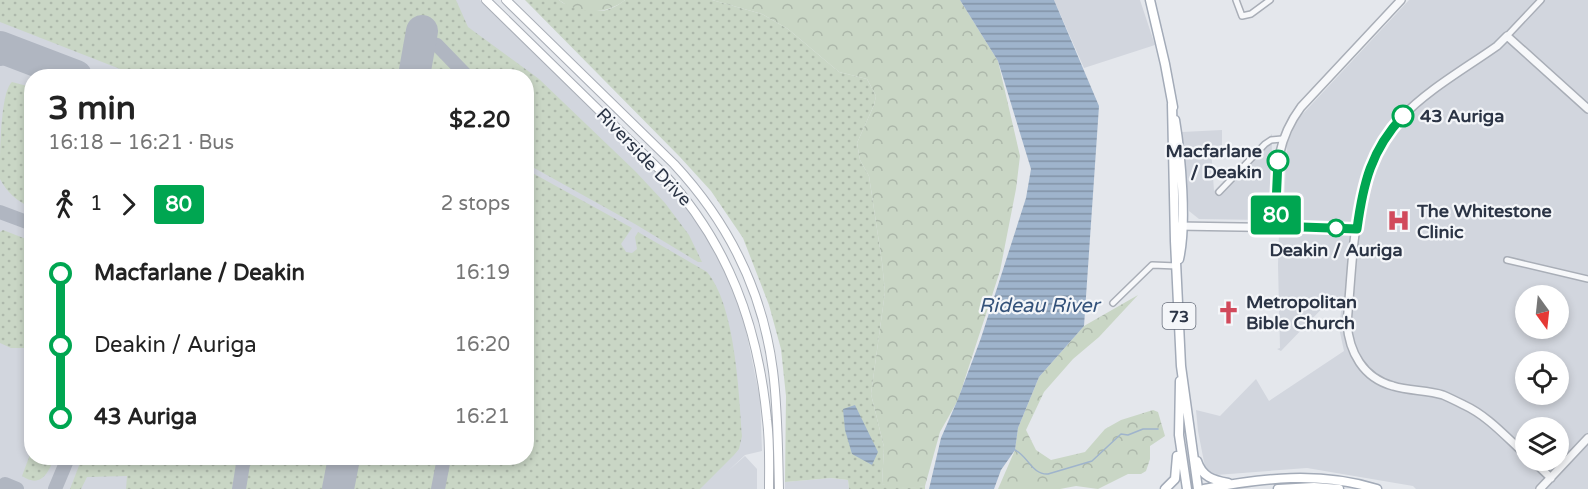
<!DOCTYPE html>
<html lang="en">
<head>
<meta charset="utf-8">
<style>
  body { margin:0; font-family:"Varela Round",sans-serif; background:#f6f6f6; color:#222; height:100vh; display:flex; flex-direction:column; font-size:22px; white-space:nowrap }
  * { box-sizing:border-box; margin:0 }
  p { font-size:20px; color:#767676 }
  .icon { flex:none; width:33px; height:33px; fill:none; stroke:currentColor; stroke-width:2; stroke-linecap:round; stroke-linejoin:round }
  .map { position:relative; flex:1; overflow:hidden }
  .drawer { position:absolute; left:24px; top:69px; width:510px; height:396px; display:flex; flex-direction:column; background:#fff; border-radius:24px; box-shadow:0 3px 9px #0003 }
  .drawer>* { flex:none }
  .badge { padding:0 12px; border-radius:4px; font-size:21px; line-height:39px }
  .needle { width:39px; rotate:165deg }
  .tools { position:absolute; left:1515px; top:285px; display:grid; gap:12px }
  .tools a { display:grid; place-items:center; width:54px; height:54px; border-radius:50%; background:#fff; box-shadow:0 3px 9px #0003; font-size:30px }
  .map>.badge { position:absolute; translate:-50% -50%; box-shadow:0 0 0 3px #fff }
  .legs { display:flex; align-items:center; gap:9px; height:66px; padding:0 24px; font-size:20px }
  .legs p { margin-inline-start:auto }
  .headline { display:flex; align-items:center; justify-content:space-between; height:102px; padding:0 24px }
  h1 { font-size:33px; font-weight:800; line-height:45px }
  ul { padding:0 24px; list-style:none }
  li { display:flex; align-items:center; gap:21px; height:72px; font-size:22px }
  li i { display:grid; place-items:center; width:9px; height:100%; margin:0 8px; background:currentColor }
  li i::after { content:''; width:15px; height:15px; margin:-8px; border:4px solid; border-radius:50%; background:#fff }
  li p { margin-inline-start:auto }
  li:first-child i { background:linear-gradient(#0000 50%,currentColor 0) }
  li:last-child i { background:linear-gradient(currentColor 50%,#0000 0) }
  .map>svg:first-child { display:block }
  .built { fill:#d2d6de; fill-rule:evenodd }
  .grass { fill:url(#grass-dots) }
  .forest { fill:url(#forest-crowns) }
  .water { fill:url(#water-rules) }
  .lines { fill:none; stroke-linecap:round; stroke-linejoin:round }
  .stream { stroke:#9fb4cc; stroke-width:1.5 }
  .taxiway { stroke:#b0b6c1; stroke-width:14 }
  .runway { stroke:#b0b6c1; stroke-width:32 }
  .minor-casing { stroke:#a9aeb7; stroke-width:8 }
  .tertiary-casing { stroke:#a9aeb7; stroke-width:10 }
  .secondary-casing { stroke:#a9aeb7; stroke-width:10 }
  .primary-casing { stroke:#a3abb8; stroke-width:11 }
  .minor { stroke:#f7f8fa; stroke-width:5 }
  .tertiary { stroke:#f7f8fa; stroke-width:7 }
  .secondary { stroke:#fff; stroke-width:8 }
  .primary { stroke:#fff; stroke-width:8 }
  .line-1-casing { stroke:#fff; stroke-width:14 }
  .line-1 { stroke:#00a651; stroke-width:9 }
  .stop-1-dot { fill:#fff; stroke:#00a651; stroke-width:3 }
  .labels { text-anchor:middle; stroke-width:4.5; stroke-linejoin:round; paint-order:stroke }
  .shield { fill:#f4f6f9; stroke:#676e7b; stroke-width:1.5 }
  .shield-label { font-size:16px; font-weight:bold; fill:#2b3445 }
  .stop-label { font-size:18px; font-weight:bold; fill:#2b3445; stroke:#f4f6f9; text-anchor:start }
  .street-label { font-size:18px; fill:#2b3445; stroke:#f4f6f9 }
  .poi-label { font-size:18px; font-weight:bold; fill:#2b3445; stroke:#f4f6f9; text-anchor:start }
  .water-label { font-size:20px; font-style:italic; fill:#34527a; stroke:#f4f6f9 }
</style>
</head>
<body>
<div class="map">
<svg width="1588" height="489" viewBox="0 0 1588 489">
  <defs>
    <pattern id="grass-dots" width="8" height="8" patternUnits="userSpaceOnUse" patternTransform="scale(1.5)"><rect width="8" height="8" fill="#c9d6c5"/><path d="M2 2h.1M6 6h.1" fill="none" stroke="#adb8ab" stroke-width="1.8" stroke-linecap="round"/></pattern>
    <pattern id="forest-crowns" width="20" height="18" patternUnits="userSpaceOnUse" patternTransform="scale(1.5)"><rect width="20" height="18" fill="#c9d6c5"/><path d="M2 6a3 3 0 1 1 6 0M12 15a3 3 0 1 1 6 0" fill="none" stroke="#adb8ab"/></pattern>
    <pattern id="water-rules" width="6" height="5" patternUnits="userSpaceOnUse" patternTransform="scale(1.5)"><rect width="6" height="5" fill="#9fb4cc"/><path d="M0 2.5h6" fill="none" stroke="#8293a7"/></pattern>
  </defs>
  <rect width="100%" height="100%" fill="#e4e7ec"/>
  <!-- built -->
  <path class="built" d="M0 0H480L661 176 687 206 702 227 728 275 742 311 760 399 762 451 745 455 728 471 745 456 757 469V489H0ZM32 76H526V458H32Z
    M1054 0H1140L1155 45 1084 68Z
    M1409 0H1588V489H1416L1413 486 1307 468 1216 475 1210 472 1205 467 1198 431 1196 410 1220 416 1256 379 1269 401 1344 351 1339 328 1342 303 1335 295 1281 351 1277 349 1280 348 1278 265 1279 234 1283 223 1287 144 1297 120ZM1526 296H1558V328H1526ZM1526 362H1558V394H1526ZM1526 428H1558V460H1526Z
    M1222 130V145L1211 147 1214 191 1272 134 1271 213 1264 220 1199 219 1189 211 1182 132Z
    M831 478 848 480 849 489H785V482Z"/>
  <!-- grass -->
  <path class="grass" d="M0 0H456L468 27 539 79 635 171 665 203 689 235 702 262H698L635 224 527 164 526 76H472L430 32 413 30 405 76H138L0 22Z
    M525 0H559L563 3C589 10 602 18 625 0H712L762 14 788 29 839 72 867 79 876 96 874 105 857 143 860 160 869 176 882 262 885 292 871 394 884 447 882 484 907 488 925 486V489H849L848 480 831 478 785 482 786 396 781 349 769 305 743 238 711 191 680 157Z
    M436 49 462 76H422L427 50Z
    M12 82 31 87V207C17 202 7 192 0 179 0 158 0 92 12 82Z
    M527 170 632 228 621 244 626 252 632 253 637 249 635 237 638 232 707 272C735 305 739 392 742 436L739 449 734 455 700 489H442L448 458H526Z
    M3 230 31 241V348H11L0 343V232Z
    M31 452 32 458H54C49 472 41 489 22 476Z
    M82 458H238L232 489H126L127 476 87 477 81 489H70Z
    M249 458H335L329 489H243Z
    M354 458H440L434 489H348Z"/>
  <!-- forest -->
  <path class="forest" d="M559 0H625C606 15 580 15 559 0Z
    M712 0H960L998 61 1020 156 1016 189 1000 271 958 400 940 432 925 486C911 489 894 489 882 484L884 447 871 394 885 292 882 262 869 176 860 160 857 143 874 105 876 96 867 79 839 72 788 29 762 14Z
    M1138 295 1099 337 1073 359 1044 392 1026 430 1036 450 1051 460 1085 452 1105 429 1121 420 1153 410 1158 412 1165 436 1150 446V459L1146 471 1141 474H1128L1098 489 1076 486 1060 489H998L1015 450 1018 428 1039 377 1084 326Z"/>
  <!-- water -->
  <path class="water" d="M960 0H1054L1099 106 1084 326 1039 377 1018 428 1015 450 1001 470 994 489H929L941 438 958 399 981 338 1026 198 1031 169 998 61Z
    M855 405 878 452 872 465 852 454 845 430 843 409Z"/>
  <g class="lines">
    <!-- stream -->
    <path class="stream" d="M1015 450C1028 456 1032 475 1048 474L1092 461 1121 434 1128 435 1143 429H1158"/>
    <!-- taxiway -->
    <path class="taxiway" d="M0 59C22 52 45 67 65 75
      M415 76C418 64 418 37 437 45L467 76
      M0 212 32 224
      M5 484 17 489
      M55 489 68 458
      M239 489 244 458
      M438 489 444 458"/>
    <!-- runway -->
    <path class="runway" d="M0 47 76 76
      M414 76 422 31
      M338 489 344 458"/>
    <defs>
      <path id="minor" d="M1236 0 1242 16 1251 14 1270 0
        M1507 36 1541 0
        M1219 192 1265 144 1271 140 1282 139
        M1507 260 1588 279
        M1113 303 1152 265 1177 266"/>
      <path id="tertiary" d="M1177 226 1357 229
        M1275 226C1277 180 1272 146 1301 107L1401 0
        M1526 455C1507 438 1488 416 1464 405 1458 402 1450 398 1443 395 1427 390 1409 391 1393 386 1363 378 1349 352 1347 323 1354 254 1351 172 1401 118 1427 90 1466 68 1497 46L1507 36 1588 109
        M1532 460 1551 478
        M1540 489 1588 438"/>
      <path id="secondary" d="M486 0 663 173C728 243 758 325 767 420 770 443 769 466 769 489
        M506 0 674 164C728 222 763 292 773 371 778 410 778 450 779 489"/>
      <path id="primary" d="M1150 0 1165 64 1173 107
        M1172 104 1175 241 1181 366 1198 489
        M1175 120C1181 156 1187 225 1179 259
        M1180 381 1179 435 1187 489
        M1197 461C1202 477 1213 480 1228 483
        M1165 489 1175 479 1177 456
        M1204 489C1263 478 1319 471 1377 489
        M1278 489 1314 487 1339 489"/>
    </defs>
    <!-- minor casing -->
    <use href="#minor" class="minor-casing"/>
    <!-- tertiary casing -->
    <use href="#tertiary" class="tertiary-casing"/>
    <!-- secondary casing -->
    <use href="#secondary" class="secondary-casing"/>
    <!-- primary casing -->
    <use href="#primary" class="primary-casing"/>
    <!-- minor -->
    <use href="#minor" class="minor"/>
    <!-- tertiary -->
    <use href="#tertiary" class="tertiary"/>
    <!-- secondary -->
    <use href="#secondary" class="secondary"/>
    <!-- primary -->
    <use href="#primary" class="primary"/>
  </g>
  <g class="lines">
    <defs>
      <path id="line-1" d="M1278 161 1275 226 1357 229C1363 184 1371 150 1403 116"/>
    </defs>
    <!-- line-1 casing -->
    <use href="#line-1" class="line-1-casing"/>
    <!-- line-1 -->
    <use href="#line-1" class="line-1"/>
  </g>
  <!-- icons -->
  <defs>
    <symbol id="hospital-bare" viewBox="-9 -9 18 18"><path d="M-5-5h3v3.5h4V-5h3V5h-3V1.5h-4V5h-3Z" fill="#d1495b" stroke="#f4f6f9" stroke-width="2.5" paint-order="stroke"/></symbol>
    <symbol id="church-bare" viewBox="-9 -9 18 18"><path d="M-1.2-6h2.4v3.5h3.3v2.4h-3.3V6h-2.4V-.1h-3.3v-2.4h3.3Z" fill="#d1495b" stroke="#f4f6f9" stroke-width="2.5" paint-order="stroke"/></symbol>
  </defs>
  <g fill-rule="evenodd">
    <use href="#hospital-bare" x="1382" y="204" width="33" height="33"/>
    <use href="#church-bare" x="1212" y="296" width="33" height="33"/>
  </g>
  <!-- markers -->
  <g class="stop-1-dot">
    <circle cx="1403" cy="116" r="10"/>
    <circle cx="1278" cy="161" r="10"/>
    <circle cx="1336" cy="228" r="8"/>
  </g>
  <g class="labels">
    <!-- shield labels -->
    <rect class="shield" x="1162.5" y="303" width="33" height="26" rx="4.5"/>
    <g class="shield-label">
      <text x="1179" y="322">73</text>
    </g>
    <!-- stop labels -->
    <g class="stop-label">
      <text x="1420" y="122">43 Auriga</text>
      <text x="1262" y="157" text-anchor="end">Macfarlane<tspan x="1262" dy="21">/ Deakin</tspan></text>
      <text x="1336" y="256" text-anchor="middle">Deakin / Auriga</text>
    </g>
    <!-- street labels -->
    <g class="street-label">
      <text transform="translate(644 157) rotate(46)" y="6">Riverside Drive</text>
    </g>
    <!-- poi labels -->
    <g class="poi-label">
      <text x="1417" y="217">The Whitestone<tspan x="1417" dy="21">Clinic</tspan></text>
      <text x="1246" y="308">Metropolitan<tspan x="1246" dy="21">Bible Church</tspan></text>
    </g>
    <!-- water labels -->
    <g class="water-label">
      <text x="1039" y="312">Rideau River</text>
    </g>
  </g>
</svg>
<div class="tools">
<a><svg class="needle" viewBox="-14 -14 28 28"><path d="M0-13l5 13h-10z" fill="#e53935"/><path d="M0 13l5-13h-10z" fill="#767676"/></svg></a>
<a><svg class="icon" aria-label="locate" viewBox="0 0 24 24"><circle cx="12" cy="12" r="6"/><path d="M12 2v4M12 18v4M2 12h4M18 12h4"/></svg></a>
<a><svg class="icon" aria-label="layers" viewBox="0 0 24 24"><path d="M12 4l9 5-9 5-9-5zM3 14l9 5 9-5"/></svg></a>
</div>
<b class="badge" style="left:1276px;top:215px;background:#00a651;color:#fff">80</b>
<section class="drawer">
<div class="headline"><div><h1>3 min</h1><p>16:18 – 16:21 · Bus</p></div><b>$2.20</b></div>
<div class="legs"><svg class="icon" aria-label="walk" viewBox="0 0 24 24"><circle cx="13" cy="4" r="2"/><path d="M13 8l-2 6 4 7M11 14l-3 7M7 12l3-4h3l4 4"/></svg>1<svg class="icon" aria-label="forward" viewBox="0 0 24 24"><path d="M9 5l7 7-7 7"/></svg><b class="badge" style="background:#00a651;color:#fff">80</b><p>2 stops</p></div>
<ul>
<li><i style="color:#00a651"></i><b>Macfarlane / Deakin</b><p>16:19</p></li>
<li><i style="color:#00a651"></i><span>Deakin / Auriga</span><p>16:20</p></li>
<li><i style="color:#00a651"></i><b>43 Auriga</b><p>16:21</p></li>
</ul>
</section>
</div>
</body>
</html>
